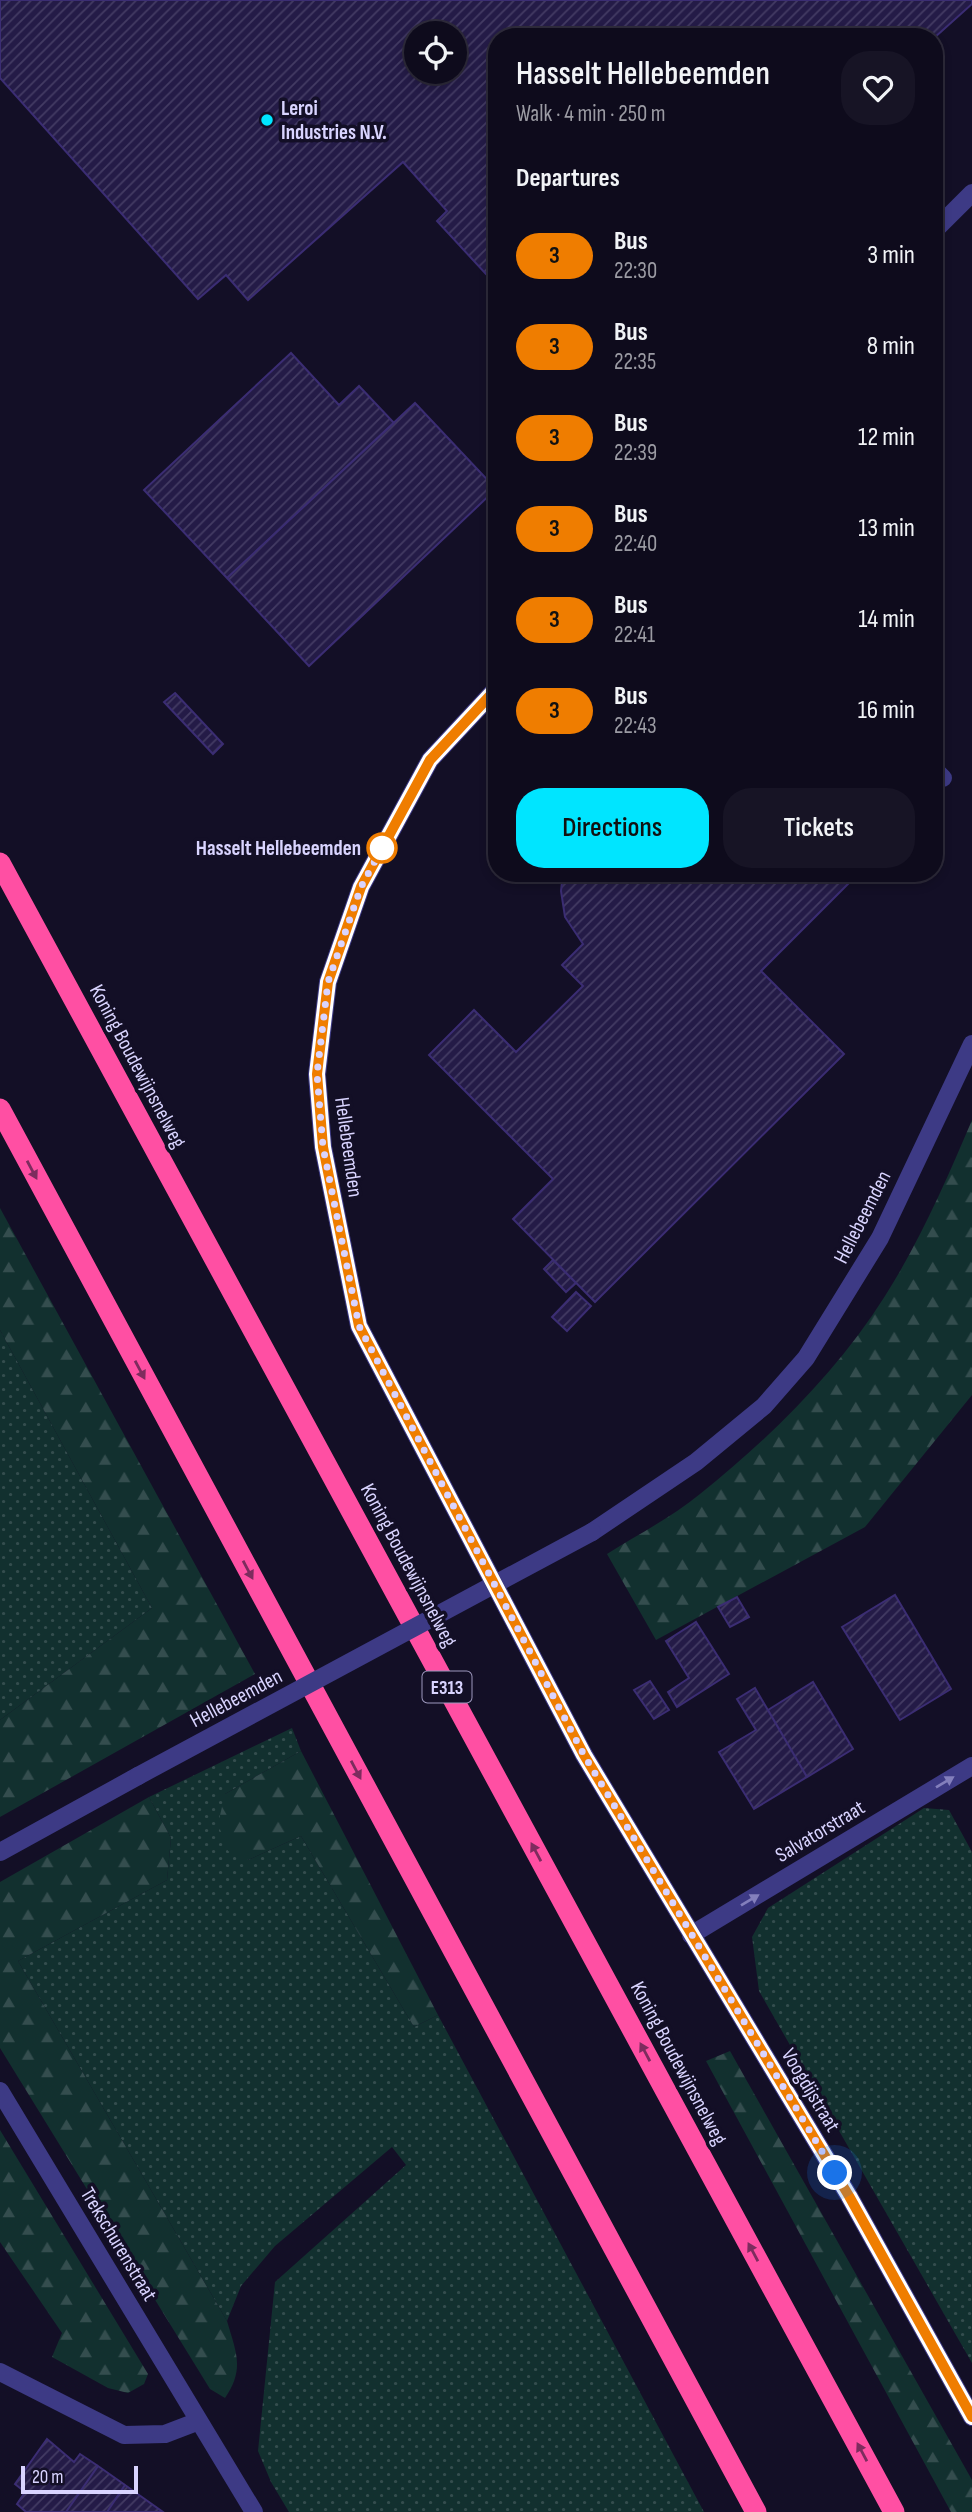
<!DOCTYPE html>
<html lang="en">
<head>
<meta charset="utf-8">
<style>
  body { margin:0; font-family:"Sofia Sans Condensed",sans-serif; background:#171425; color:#f1f3f6; height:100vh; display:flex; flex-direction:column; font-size:26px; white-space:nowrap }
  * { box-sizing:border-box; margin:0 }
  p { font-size:23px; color:#9b9ba3 }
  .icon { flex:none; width:38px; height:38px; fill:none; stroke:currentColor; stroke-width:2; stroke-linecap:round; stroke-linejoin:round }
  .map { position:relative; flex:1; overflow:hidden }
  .details { position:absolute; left:488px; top:28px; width:455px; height:854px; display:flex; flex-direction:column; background:#0e0b1c; border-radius:28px; box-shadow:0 4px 10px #0003,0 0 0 2px #2e2b3b }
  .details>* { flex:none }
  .badge { padding:0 14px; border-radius:23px; font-size:24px; line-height:46px }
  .tools { position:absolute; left:404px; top:21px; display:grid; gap:14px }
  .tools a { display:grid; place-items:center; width:63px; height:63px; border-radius:50%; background:#0e0b1c; box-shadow:0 4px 10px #0003,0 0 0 2px #2e2b3b; font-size:35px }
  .scale { position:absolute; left:21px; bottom:18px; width:117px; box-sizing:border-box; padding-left:7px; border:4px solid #d9d4ff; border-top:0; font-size:19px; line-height:24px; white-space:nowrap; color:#d9d4ff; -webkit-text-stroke:5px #130f26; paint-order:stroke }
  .you { position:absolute; width:35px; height:35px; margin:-18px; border:5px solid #fff; border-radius:50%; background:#1a73e8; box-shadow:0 0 0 10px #1a73e833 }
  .map>.badge { position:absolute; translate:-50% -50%; box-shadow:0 0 0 4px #fff }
  h2 { padding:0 28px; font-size:26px; line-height:63px }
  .round { display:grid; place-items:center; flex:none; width:74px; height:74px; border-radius:28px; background:#171425 }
  .overview { display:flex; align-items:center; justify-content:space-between; height:119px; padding:0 28px }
  h1 { font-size:33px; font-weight:600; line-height:52px }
  .cta { display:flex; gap:14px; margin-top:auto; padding:14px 28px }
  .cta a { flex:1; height:80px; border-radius:28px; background:#00e5ff; color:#111; font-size:28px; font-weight:600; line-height:80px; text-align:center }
  .cta a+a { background:#171425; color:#f1f3f6 }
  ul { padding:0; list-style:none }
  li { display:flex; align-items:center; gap:21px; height:91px; padding:0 28px }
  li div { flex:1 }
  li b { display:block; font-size:26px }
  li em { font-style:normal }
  li .badge { min-width:77px; font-weight:700; text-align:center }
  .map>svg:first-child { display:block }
  .grass { fill:url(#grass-dots) }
  .forest { fill:url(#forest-firs) }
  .building { fill:url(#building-hatch); stroke:#3b2d73; stroke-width:2; fill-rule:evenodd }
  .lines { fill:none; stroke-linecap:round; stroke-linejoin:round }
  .minor { stroke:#3d3a85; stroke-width:18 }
  .highway { stroke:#ff4fa3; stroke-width:21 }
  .minor-bridge { stroke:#3d3a85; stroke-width:18 }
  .oneway { fill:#7d2c5e }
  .oneway2 { fill:#837fbc }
  .line-casing { stroke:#fff; stroke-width:16 }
  .line { stroke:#ef7d00; stroke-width:10 }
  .walk { stroke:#d9d4ff; stroke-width:7; stroke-dasharray:0 12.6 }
  .poi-dot { fill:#00e5ff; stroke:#130f26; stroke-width:2.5 }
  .stop-dot { fill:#fff; stroke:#ef7d00; stroke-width:3.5 }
  .labels { text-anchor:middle; stroke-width:7; stroke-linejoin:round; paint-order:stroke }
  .shield { fill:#130f26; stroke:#9e99be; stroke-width:2 }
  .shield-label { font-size:19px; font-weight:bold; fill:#d9d4ff }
  .poi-label { font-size:21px; font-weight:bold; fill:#d9d4ff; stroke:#130f26; text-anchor:start }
  .stop-label { font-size:21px; font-weight:bold; fill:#d9d4ff; stroke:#130f26; text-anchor:end }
  .street-label { font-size:21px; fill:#d9d4ff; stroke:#130f26 }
</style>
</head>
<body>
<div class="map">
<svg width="972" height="2512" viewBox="0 0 972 2512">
  <defs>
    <pattern id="grass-dots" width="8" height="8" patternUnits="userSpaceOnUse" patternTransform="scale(1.75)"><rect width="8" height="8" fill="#12302f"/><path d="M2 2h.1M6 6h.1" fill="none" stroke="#344d4e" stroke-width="1.8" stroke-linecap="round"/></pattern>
    <pattern id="forest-firs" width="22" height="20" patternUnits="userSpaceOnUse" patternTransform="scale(1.75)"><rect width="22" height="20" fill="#12302f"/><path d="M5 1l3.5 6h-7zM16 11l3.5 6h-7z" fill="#344d4e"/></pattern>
    <pattern id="building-hatch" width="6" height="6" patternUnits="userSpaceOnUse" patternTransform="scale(1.75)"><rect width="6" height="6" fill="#241b47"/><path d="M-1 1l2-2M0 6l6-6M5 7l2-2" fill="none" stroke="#433b63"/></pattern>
  </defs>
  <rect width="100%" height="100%" fill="#130f26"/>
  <!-- grass -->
  <path class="grass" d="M0 1330 152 1608 0 1720Z
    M292 1728 301 1751 225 1794 248 1860 301 1836 414 2027 438 2015 704 2512H289L271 2482 258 2451 275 2282 406 2165 392 2147 275 2246 241 2286 227 2321 18 1961 167 1880 171 1838 149 1797Z
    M924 1808 949 1810 972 1852V2363L759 1991 752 1937 768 1908Z"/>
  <!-- forest -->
  <path class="forest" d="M972 1120V1395L865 1527 656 1640 607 1554C637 1535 672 1517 700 1494 770 1438 837 1372 885 1296 920 1241 947 1179 972 1120Z
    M0 1208 255 1674 0 1817V1720L152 1608 0 1330Z
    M301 1751 438 2015 414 2027 301 1836 248 1860 228 1851 218 1824 225 1794Z
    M149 1797 171 1838 167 1880 18 1961 227 2321C236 2352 245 2369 225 2398L210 2389 0 2048V1882Z
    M730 2051 972 2480V2512H951L706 2061Z
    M0 2130 148 2374 144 2384 128 2393 108 2388 52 2357 62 2333 0 2242Z"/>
  <!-- building -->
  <path class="building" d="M0 0H972V4L934 38 497 37V286L437 221 447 211 403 162 248 300 226 275 198 299 0 78ZM416 33H455V72H416Z
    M291 353 339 405 359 386 394 423 227 578 144 490Z
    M415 403 496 489 309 666 227 578Z
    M175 693 223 744 213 754 164 702Z
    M563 873H859L761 971 844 1054 595 1302 513 1219 553 1179 429 1055 474 1010 516 1052 583 986 562 965 583 944 565 917 561 891Z
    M553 1260 576 1283 566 1292 544 1269Z
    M576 1292 591 1306 567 1331 552 1317Z
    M895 1595 951 1689 900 1720 842 1627Z
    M737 1597 749 1617 730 1627 718 1607Z
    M696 1622 729 1674 677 1707 668 1692 689 1678 666 1641Z
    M650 1681 669 1710 654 1719 634 1690Z
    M813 1682 853 1749 807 1777 768 1710Z
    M755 1688 807 1777 754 1809 719 1752 756 1730 737 1699Z
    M47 2439 74 2462 80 2454 98 2466 66 2512H26L17 2504 25 2492 15 2484Z
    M98 2466 125 2485 107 2512H66Z
    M125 2485 163 2512H107Z"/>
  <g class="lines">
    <!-- minor -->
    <path class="minor" d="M934 231 972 193
      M497 688 430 760 361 887 328 982 317 1075 323 1147 359 1326 584 1755 849 2196 972 2417
      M934 769 943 778
      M592 1532 696 1462 764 1406 806 1358 880 1238 972 1044
      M0 1852 138 1776
      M691 1935 972 1766
      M0 2091 254 2512
      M0 2372 124 2435 165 2434 199 2421"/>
    <!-- highway -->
    <path class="highway" d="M0 863 894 2512
      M0 1109 756 2512"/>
    <!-- minor-bridge -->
    <path class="minor-bridge" d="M138 1776 592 1532"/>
  </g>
  <!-- one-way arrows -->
  <defs><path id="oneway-solid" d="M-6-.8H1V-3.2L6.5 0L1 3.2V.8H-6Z" transform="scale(1.75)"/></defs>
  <g class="oneway">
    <use href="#oneway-solid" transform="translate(32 1170) rotate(62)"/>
    <use href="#oneway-solid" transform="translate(140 1370) rotate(62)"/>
    <use href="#oneway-solid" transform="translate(248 1570) rotate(62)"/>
    <use href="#oneway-solid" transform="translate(356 1770) rotate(62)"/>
    <use href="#oneway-solid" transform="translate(536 1852) rotate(-118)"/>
    <use href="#oneway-solid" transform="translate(645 2052) rotate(-118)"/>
    <use href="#oneway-solid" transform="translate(753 2252) rotate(-118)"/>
    <use href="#oneway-solid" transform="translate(862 2452) rotate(-118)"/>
  </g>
  <g class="oneway2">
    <use href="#oneway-solid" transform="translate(945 1782) rotate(-31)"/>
    <use href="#oneway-solid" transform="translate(750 1900) rotate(-31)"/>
  </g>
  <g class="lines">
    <defs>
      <path id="line" d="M497 688 430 760 361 887 328 982 317 1074 323 1147 359 1326 584 1755 849 2196 972 2417"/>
    </defs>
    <!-- line casing -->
    <use href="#line" class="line-casing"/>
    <!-- line -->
    <use href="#line" class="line"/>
    <!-- walk -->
    <path class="walk" d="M382 848 384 844 361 887 328 982 317 1074 323 1147 359 1326 584 1755 835 2173"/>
  </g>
  <!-- markers -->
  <circle class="poi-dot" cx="267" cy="120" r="7"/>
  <circle class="stop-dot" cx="382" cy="848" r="14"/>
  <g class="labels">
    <!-- shield labels -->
    <rect class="shield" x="422.5" y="1671.5" width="49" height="31" rx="5"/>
    <g class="shield-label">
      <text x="447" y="1694">E313</text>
    </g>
    <!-- poi labels -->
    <g class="poi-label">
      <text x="281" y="115">Leroi<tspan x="281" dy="24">Industries N.V.</tspan></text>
    </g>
    <!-- stop labels -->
    <g class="stop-label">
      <text x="361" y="855">Hasselt Hellebeemden</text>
    </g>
    <!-- street labels -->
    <g class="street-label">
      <text transform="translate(138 1066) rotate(62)" y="7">Koning Boudewijnsnelweg</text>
      <text transform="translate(349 1147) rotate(82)" y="7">Hellebeemden</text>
      <text transform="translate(862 1217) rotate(-63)" y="7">Hellebeemden</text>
      <text transform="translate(409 1565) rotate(62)" y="7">Koning Boudewijnsnelweg</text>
      <text transform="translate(236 1698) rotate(-28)" y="7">Hellebeemden</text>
      <text transform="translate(820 1831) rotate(-31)" y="7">Salvatorstraat</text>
      <text transform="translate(679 2063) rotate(62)" y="7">Koning Boudewijnsnelweg</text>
      <text transform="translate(811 2090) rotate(59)" y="7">Voogdijstraat</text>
      <text transform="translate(119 2244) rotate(59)" y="7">Trekschurenstraat</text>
    </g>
  </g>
</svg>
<div class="tools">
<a><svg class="icon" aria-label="locate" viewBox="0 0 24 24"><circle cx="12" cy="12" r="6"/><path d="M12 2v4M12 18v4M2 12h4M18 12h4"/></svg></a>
</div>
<div class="scale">20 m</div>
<div class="you" style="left:835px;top:2173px"></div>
<section class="details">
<div class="overview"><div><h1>Hasselt Hellebeemden</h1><p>Walk · 4 min · 250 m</p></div><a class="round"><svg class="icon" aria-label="heart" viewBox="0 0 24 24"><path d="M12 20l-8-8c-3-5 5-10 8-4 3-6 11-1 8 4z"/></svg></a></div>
<h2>Departures</h2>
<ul>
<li><span class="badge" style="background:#ef7d00;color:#111">3</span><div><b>Bus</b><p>22:30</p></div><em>3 min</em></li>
<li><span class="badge" style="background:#ef7d00;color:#111">3</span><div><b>Bus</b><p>22:35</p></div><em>8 min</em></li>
<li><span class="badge" style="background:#ef7d00;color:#111">3</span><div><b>Bus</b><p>22:39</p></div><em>12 min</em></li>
<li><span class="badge" style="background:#ef7d00;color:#111">3</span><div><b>Bus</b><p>22:40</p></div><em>13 min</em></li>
<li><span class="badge" style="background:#ef7d00;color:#111">3</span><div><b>Bus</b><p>22:41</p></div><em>14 min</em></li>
<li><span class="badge" style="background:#ef7d00;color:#111">3</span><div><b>Bus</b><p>22:43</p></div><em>16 min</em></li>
</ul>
<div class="cta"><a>Directions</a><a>Tickets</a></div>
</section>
</div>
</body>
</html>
